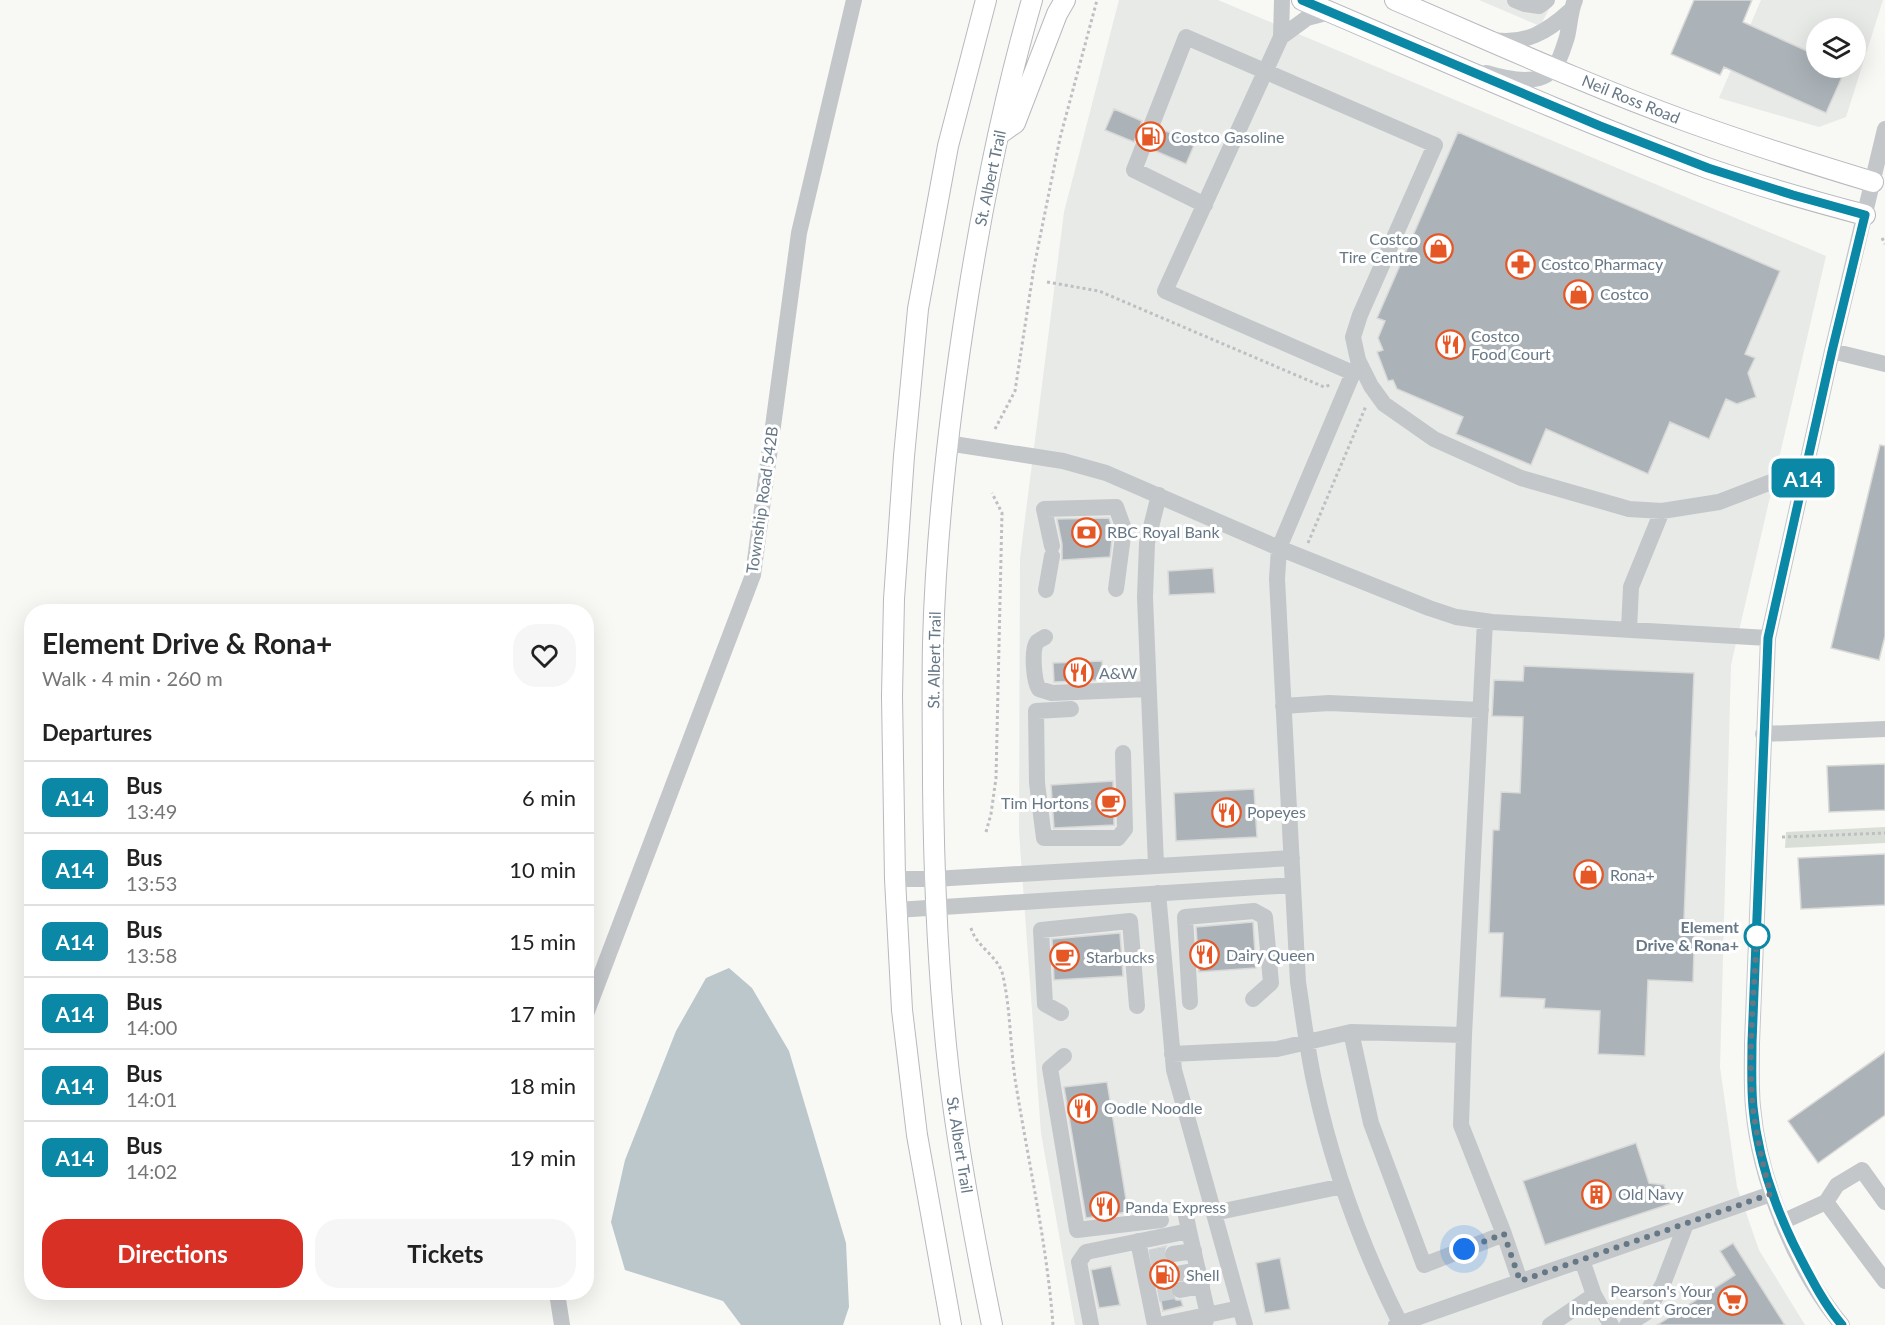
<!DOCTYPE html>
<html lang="en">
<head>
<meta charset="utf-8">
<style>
  body { margin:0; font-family:Lato,sans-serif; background:#f6f6f6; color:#222; height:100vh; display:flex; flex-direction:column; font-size:22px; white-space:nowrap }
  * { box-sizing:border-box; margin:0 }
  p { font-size:20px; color:#767676 }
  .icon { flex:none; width:33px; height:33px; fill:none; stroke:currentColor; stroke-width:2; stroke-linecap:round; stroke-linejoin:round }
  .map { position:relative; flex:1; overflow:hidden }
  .panel { position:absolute; left:24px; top:604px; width:570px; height:696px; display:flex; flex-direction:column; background:#fff; border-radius:24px; box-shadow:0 6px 24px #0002 }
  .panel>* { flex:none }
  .badge { padding:0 12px; border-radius:9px; font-size:21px; line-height:39px }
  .buttons { position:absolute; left:1806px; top:18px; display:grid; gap:12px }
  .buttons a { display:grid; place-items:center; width:60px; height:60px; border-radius:50%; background:#fff; box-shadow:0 6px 24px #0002; font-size:30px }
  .you { position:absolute; width:30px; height:30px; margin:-15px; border:4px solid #fff; border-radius:50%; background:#1a73e8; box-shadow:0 0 0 9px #1a73e833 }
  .map>.badge { position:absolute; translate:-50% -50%; box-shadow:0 0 0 3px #fff }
  h2 { padding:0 18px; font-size:22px; line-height:54px }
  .round { display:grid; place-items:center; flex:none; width:63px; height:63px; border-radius:24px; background:#f6f6f6 }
  .summary { display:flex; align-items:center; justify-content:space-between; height:102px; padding:0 18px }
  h1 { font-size:28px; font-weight:700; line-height:45px }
  .primary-button { display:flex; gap:12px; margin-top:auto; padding:12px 18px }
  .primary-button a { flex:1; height:69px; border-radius:24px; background:#d93025; color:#fff; font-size:24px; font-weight:700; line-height:69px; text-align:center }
  .primary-button a+a { background:#f6f6f6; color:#222 }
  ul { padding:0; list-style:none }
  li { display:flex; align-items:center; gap:18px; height:72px; padding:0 18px; border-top:2px solid #e0e0e0 }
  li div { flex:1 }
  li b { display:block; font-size:22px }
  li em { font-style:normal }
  li .badge { min-width:66px; font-weight:700; text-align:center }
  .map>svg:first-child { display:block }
  .built { fill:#e8eae8; fill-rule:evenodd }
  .green { fill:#d9dfd6 }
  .water { fill:#bbc7cb }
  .building { fill:#abb3b9; stroke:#d9d9d7; stroke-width:1.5 }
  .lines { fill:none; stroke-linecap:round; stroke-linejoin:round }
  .minor-tunnel { stroke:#ccd1d4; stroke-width:16; stroke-dasharray:16 8; stroke-linecap:butt }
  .major-casing { stroke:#b6babe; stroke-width:22 }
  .path { stroke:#bdbfc2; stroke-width:3; stroke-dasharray:3 3; stroke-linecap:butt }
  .minor { stroke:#c3c7ca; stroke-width:16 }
  .major { stroke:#fff; stroke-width:20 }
  .line-casing { stroke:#fff; stroke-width:14 }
  .line { stroke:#0b88a5; stroke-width:9 }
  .walk { stroke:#667786; stroke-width:6; stroke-dasharray:0 10.8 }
  .stop-dot { fill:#fff; stroke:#0b88a5; stroke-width:3 }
  .labels { text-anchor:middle; stroke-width:6; stroke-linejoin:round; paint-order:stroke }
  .street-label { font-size:16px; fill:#667786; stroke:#fff }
  .poi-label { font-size:16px; fill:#667786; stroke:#fff; text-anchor:start }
  .stop-label { font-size:16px; font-weight:bold; fill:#667786; stroke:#fff; text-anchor:end }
</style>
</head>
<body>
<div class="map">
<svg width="1885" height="1325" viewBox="0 0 1885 1325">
  <rect width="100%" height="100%" fill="#f8f8f5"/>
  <!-- built -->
  <path class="built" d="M1119 0H1218L1826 256 1731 665 1720 1067 1737 1187 1759 1250 1805 1325H1075L1041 1133 1019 832 1020 558 1064 212Z
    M1479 0H1554L1540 26Z
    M1761 0H1883L1846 117 1819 127 1719 98ZM1816 28H1856V68H1816Z"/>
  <!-- green -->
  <path class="green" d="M1885 827V843L1785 848 1786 832Z"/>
  <!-- water -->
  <path class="water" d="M729 968 752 988 789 1051 846 1243 849 1307 843 1325H741L723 1301 625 1270 611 1222 625 1160 676 1031 706 978Z"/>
  <!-- building -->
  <path class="building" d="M1694 0H1752L1743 22 1816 55V68H1846L1826 113 1724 67 1720 75 1671 54Z
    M1114 109 1142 121 1134 142 1105 130Z
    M1161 129 1195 143 1186 164 1153 150Z
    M1458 132 1780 271 1745 354 1755 358 1748 373 1756 397 1737 404 1726 399 1709 439 1670 422 1648 474 1546 429 1531 465 1456 434 1463 417 1397 389 1393 380 1388 381 1377 352 1383 350 1378 338 1385 321 1377 318Z
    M1880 445 1885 446V636L1879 660 1831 648Z
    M1109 518 1113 531 1110 557 1062 560V544L1057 519Z
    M1213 568 1215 593 1169 595 1168 571Z
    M1102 661 1103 680 1054 682 1053 663Z
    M1524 666 1694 673 1684 919 1695 920 1693 982 1648 980 1645 1056 1598 1054 1600 1011 1544 1008 1545 999 1500 997 1503 933H1489L1493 830H1499L1501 792 1520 793 1523 717 1492 716 1494 680 1523 681Z
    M1885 764V810L1829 812 1827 766Z
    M1113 781 1114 825 1054 828 1051 785Z
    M1254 789 1257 837 1176 841 1174 793Z
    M1885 854V905L1801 909 1798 858Z
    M1253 922 1256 968 1199 972 1196 927Z
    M1120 933 1123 976 1054 980 1052 939Z
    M1885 1052V1115L1818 1163 1788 1121Z
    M1107 1082 1128 1212 1086 1218 1064 1087Z
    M1636 1143 1649 1183 1664 1185 1670 1204 1545 1245 1523 1181Z
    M1733 1243 1785 1325H1657L1735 1275 1720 1251Z
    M1166 1246 1163 1256 1165 1261 1173 1264 1166 1271 1168 1280 1172 1284 1170 1292 1176 1300H1181L1183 1306 1163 1311 1150 1250Z
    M1280 1258 1290 1309 1265 1313 1256 1263Z
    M1111 1266 1120 1305 1099 1308 1091 1270Z"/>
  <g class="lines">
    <!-- minor-tunnel -->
    <path class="minor-tunnel" d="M1150 1258 1173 1254
      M1154 1277 1176 1274
      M1158 1294 1180 1290"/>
    <defs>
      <path id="major" d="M1302 0C1436 57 1571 118 1707 168 1759 186 1812 201 1865 215
        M1395 0C1491 41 1587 85 1686 121 1747 143 1810 163 1873 182
        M998 135 1015 123 1057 14 1065 0
        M951 1325 917 1135 902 1010 895 879 892 696 894 599 904 456 918 309 948 146 986 0
        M992 1325C975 1242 959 1158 949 1073 938 977 934 881 933 785 933 737 932 690 933 643 936 527 950 410 968 296 984 196 1004 97 1032 0"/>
    </defs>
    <!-- major casing -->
    <use href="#major" class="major-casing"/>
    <!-- path -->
    <path class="path" d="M1882 238 1885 244
      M1047 282 1099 291 1324 387 1330 385
      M995 429 1015 391 1034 267 1060 138 1097 0
      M1308 543 1366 406
      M986 832 991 814 996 778 1002 513 992 493
      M1782 837 1885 833
      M971 928C976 947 999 956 1003 976 1011 1012 1010 1049 1016 1085 1029 1165 1047 1245 1053 1325"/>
    <!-- minor -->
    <path class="minor" d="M1282 0 1281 37 1165 291 1353 373
      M1515 0 1525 4 1539 6 1547 0
      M1281 37 1307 18 1330 12
      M1493 40C1525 45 1547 32 1570 11
      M1486 73C1506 79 1540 87 1554 68 1560 61 1564 46 1567 37 1570 24 1570 12 1575 0
      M1205 205 1134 170 1186 37 1435 145 1360 315 1353 337 1358 360 1371 386 1384 404 1434 439 1521 478 1629 509 1662 511 1719 502 1805 469
      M1832 351 1885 364
      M1360 366 1353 373 1279 548 1277 579 1298 982C1303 1015 1307 1048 1314 1081 1332 1166 1362 1248 1401 1325
      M947 443 1063 461 1106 473 1279 548 1429 608 1456 617 1492 622 1768 638
      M1052 546 1044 509 1116 507 1124 529 1116 589
      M1046 590 1052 556
      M1629 629 1631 587 1662 511
      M1045 637C1042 639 1039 640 1037 642 1031 650 1034 682 1039 689L1052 693 1148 689
      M1283 706 1329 703 1481 710
      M1071 709 1036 711 1037 783 1044 838H1118L1125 829 1123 753
      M1763 734 1885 729
      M1156 865 1145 597 1147 543 1159 495
      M895 879H934L1292 858
      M1158 893 1174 1070 1245 1325
      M896 910 1293 885
      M1190 1002 1185 917 1254 911 1265 917 1271 983 1253 999
      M1061 1013 1045 1004 1041 930 1130 921 1137 1006
      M586 1014 753 575 799 233 854 0
      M1351 1032 1371 1123 1424 1265 1504 1234 1520 1281
      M1464 1035 1461 1125 1504 1234
      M1172 1054 1277 1049 1351 1032 1464 1035 1485 621
      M1064 1056 1050 1068 1077 1230 1161 1220
      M1826 1202 1885 1281
      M1214 1213 1343 1186
      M1782 1222 1826 1202 1837 1185 1862 1170 1885 1202
      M1189 1231 1208 1315 1204 1325
      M1138 1241 1155 1325
      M1173 1254 1194 1251
      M1582 1260 1594 1295 1611 1325
      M1176 1274 1198 1270
      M1180 1290 1202 1286
      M557 1293 562 1325
      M1091 1325 1079 1262 1086 1252 1189 1231 1186 1216
      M1159 1325 1240 1308
      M1396 1325 1771 1194
      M1550 1325 1594 1295
      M1627 1325 1647 1312 1663 1284 1686 1224
      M1842 1325C1796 1270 1759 1179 1753 1107 1751 1086 1752 1064 1752 1043L1768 638 1832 351 1885 129"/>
    <!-- major -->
    <use href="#major" class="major"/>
  </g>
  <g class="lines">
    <defs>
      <path id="line" d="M1302 0 1600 126 1708 168 1793 195 1865 215 1832 351 1768 638 1752 1043C1752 1064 1751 1086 1753 1107 1758 1162 1776 1211 1801 1259 1813 1282 1825 1305 1842 1325"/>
    </defs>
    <!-- line casing -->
    <use href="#line" class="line-casing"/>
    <!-- line -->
    <use href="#line" class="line"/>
    <!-- walk -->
    <path class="walk" d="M1464 1249 1504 1234 1520 1281 1771 1194C1763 1167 1757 1138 1753 1109 1747 1052 1755 988 1757 930V936"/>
  </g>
  <!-- icons -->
  <defs>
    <symbol id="fuel-ring" viewBox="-11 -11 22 22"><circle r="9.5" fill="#fff" stroke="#e65726" stroke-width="1.5"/><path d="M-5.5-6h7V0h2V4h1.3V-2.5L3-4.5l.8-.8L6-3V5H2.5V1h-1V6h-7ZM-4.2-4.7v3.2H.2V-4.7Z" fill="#e65726"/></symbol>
    <symbol id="shop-ring" viewBox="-11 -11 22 22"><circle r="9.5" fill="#fff" stroke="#e65726" stroke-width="1.5"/><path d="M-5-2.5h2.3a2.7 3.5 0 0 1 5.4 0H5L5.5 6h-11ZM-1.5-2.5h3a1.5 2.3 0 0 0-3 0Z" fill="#e65726"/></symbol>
    <symbol id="pharmacy-ring" viewBox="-11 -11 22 22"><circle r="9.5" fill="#fff" stroke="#e65726" stroke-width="1.5"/><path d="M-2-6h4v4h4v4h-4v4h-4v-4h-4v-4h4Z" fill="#e65726"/></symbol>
    <symbol id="restaurant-ring" viewBox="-11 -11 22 22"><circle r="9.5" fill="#fff" stroke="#e65726" stroke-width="1.5"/><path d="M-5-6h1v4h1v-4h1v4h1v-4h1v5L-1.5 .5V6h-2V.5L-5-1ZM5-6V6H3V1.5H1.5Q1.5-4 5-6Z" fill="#e65726"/></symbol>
    <symbol id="bank-ring" viewBox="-11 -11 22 22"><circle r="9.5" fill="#fff" stroke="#e65726" stroke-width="1.5"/><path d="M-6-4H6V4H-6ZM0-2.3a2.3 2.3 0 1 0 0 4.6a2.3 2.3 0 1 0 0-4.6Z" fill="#e65726"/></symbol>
    <symbol id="cafe-ring" viewBox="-11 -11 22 22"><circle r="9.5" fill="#fff" stroke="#e65726" stroke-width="1.5"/><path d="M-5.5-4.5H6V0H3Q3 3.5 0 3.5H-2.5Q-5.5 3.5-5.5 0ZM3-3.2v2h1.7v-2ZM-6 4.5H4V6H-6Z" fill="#e65726"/></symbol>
    <symbol id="building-ring" viewBox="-11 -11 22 22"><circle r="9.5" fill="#fff" stroke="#e65726" stroke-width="1.5"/><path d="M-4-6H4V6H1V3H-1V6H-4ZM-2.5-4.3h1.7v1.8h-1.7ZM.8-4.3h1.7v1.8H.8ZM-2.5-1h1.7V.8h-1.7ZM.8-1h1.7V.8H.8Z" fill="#e65726"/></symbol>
    <symbol id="supermarket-ring" viewBox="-11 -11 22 22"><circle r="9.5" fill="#fff" stroke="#e65726" stroke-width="1.5"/><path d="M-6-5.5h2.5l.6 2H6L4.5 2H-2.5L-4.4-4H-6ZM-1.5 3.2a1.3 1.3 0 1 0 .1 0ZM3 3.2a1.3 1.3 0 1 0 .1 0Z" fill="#e65726"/></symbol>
  </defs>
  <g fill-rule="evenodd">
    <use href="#fuel-ring" x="1134" y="120" width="33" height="33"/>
    <use href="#shop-ring" x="1422" y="232" width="33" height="33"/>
    <use href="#pharmacy-ring" x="1504" y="248" width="33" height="33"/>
    <use href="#shop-ring" x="1562" y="278" width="33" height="33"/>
    <use href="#restaurant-ring" x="1434" y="328" width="33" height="33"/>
    <use href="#bank-ring" x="1070" y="516" width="33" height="33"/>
    <use href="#restaurant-ring" x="1062" y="656" width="33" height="33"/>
    <use href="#cafe-ring" x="1094" y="786" width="33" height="33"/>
    <use href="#restaurant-ring" x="1210" y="796" width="33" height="33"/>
    <use href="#shop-ring" x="1572" y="858" width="33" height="33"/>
    <use href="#restaurant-ring" x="1188" y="938" width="33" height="33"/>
    <use href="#cafe-ring" x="1048" y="940" width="33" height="33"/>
    <use href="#restaurant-ring" x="1066" y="1092" width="33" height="33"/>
    <use href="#building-ring" x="1580" y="1178" width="33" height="33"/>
    <use href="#restaurant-ring" x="1088" y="1190" width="33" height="33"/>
    <use href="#fuel-ring" x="1148" y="1258" width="33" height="33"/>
    <use href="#supermarket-ring" x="1716" y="1284" width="33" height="33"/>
  </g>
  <!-- markers -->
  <circle class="stop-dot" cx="1757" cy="936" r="12"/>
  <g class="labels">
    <!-- street labels -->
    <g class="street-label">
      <text transform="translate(1631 99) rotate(22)" y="6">Neil Ross Road</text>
      <text transform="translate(990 178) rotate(-78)" y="6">St. Albert Trail</text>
      <text transform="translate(762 500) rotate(-82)" y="6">Township Road 542B</text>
      <text transform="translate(934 660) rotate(-89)" y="6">St. Albert Trail</text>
      <text transform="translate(960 1145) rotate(81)" y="6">St. Albert Trail</text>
    </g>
    <!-- poi labels -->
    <g class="poi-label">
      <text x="1171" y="143">Costco Gasoline</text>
      <text x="1418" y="245" text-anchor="end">Costco<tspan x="1418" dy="18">Tire Centre</tspan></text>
      <text x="1541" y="270">Costco Pharmacy</text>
      <text x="1600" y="300">Costco</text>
      <text x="1471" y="342">Costco<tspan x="1471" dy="18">Food Court</tspan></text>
      <text x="1107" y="538">RBC Royal Bank</text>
      <text x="1099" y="679">A&amp;W</text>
      <text x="1089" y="809" text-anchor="end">Tim Hortons</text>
      <text x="1247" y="818">Popeyes</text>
      <text x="1610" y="881">Rona+</text>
      <text x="1226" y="961">Dairy Queen</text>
      <text x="1086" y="963">Starbucks</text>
      <text x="1104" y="1114">Oodle Noodle</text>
      <text x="1618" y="1200">Old Navy</text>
      <text x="1125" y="1213">Panda Express</text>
      <text x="1186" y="1281">Shell</text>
      <text x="1712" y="1297" text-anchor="end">Pearson's Your<tspan x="1712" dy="18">Independent Grocer</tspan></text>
    </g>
    <!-- stop labels -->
    <g class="stop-label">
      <text x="1739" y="933">Element<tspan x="1739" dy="18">Drive &amp; Rona+</tspan></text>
    </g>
  </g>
</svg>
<div class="buttons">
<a><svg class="icon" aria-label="layers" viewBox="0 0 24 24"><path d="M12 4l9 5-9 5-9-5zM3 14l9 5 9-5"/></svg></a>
</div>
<div class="you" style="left:1464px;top:1249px"></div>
<b class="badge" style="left:1803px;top:478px;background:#0b88a5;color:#fff">A14</b>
<section class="panel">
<div class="summary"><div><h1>Element Drive &amp; Rona+</h1><p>Walk · 4 min · 260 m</p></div><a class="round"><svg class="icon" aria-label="heart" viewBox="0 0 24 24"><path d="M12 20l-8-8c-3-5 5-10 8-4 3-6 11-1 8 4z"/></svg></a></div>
<h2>Departures</h2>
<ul>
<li><span class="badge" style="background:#0b88a5;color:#fff">A14</span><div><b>Bus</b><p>13:49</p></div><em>6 min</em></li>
<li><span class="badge" style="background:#0b88a5;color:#fff">A14</span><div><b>Bus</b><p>13:53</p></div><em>10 min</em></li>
<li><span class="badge" style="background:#0b88a5;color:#fff">A14</span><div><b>Bus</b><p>13:58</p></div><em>15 min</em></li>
<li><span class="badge" style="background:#0b88a5;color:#fff">A14</span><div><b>Bus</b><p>14:00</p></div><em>17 min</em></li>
<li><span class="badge" style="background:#0b88a5;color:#fff">A14</span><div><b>Bus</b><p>14:01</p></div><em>18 min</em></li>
<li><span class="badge" style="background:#0b88a5;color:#fff">A14</span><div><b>Bus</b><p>14:02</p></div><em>19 min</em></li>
</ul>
<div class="primary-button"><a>Directions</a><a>Tickets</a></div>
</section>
</div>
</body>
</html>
